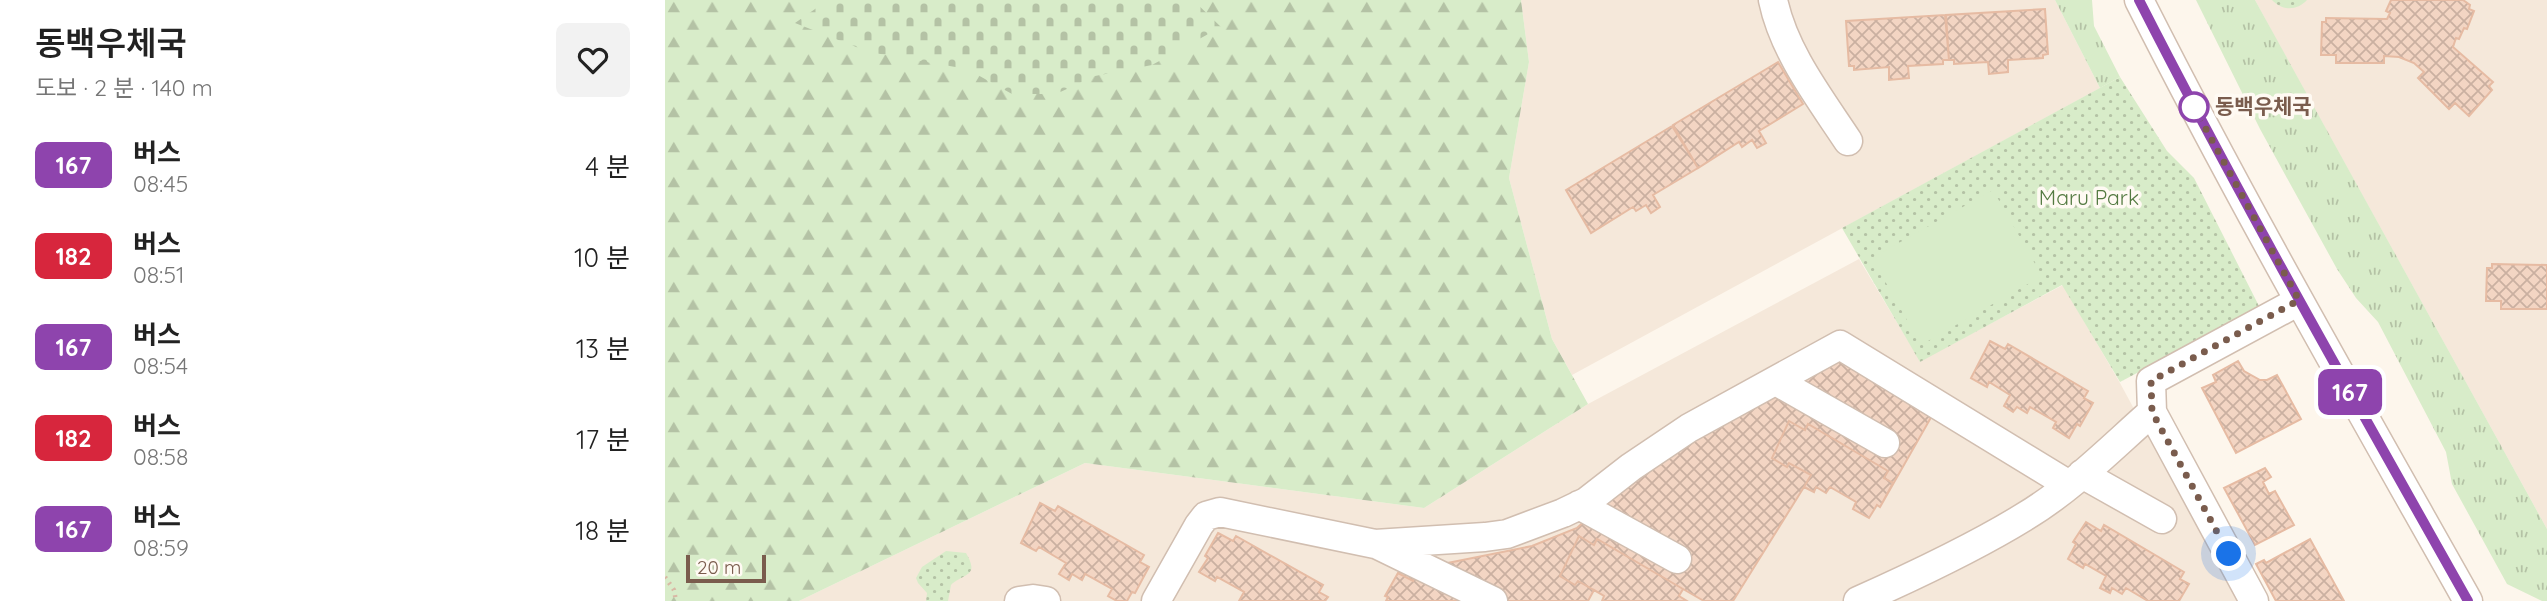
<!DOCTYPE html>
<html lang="ko">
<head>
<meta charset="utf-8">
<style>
  body { margin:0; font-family:Quicksand,"Noto Sans KR",sans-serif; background:#f2f2f2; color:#222; height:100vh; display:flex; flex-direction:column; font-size:26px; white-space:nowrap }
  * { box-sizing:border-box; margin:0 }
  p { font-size:23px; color:#767676 }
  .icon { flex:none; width:38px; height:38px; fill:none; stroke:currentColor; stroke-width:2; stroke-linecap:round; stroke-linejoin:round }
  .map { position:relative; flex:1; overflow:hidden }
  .sheet { display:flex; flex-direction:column; background:#fff; width:665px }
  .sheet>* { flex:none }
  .badge { padding:0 14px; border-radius:10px; font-size:24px; line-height:46px }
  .scale { position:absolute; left:21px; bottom:18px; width:80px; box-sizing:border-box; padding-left:7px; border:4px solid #7a5c4d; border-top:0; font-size:19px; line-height:24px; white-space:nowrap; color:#7a5c4d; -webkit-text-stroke:5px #fffaf3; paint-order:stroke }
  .you { position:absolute; width:35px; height:35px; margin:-18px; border:5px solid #fff; border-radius:50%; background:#1a73e8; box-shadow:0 0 0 10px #1a73e833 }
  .map>.badge { position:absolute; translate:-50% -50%; box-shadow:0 0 0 4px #fff }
  .round { display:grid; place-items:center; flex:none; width:74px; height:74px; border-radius:10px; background:#f2f2f2 }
  .overview { display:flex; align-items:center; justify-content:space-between; height:119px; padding:0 35px }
  h1 { font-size:33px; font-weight:600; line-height:52px }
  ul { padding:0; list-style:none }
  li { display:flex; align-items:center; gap:21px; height:91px; padding:0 35px }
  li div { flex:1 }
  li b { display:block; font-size:26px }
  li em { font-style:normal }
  li .badge { min-width:77px; font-weight:700; text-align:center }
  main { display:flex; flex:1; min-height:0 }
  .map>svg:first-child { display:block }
  .residential { fill:#f5e8da }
  .grass { fill:url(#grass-tufts) }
  .forest { fill:url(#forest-firs) }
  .cemetery { fill:url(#cemetery-stones) }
  .park { fill:url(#park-dots) }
  .pitch { fill:#d8ecc9 }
  .building { fill:url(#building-cross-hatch); stroke:#e6bba3; stroke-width:2 }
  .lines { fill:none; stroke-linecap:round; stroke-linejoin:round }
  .minor-casing { stroke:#d1beb0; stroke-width:31 }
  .path { stroke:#d9b8a5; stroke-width:4.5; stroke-dasharray:2 5; stroke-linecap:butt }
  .minor { stroke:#fff; stroke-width:28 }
  .line-casing { stroke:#fff; stroke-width:16 }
  .line { stroke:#8e44ad; stroke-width:10 }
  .walk { stroke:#7a5c4d; stroke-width:7; stroke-dasharray:0 12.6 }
  .stop-dot { fill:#fff; stroke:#8e44ad; stroke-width:3.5 }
  .labels { text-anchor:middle; stroke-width:7; stroke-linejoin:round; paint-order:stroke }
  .stop-label { font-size:21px; font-weight:bold; fill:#7a5c4d; stroke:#fffaf3; text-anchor:start }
  .park-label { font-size:21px; fill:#537a41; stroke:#fffaf3 }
</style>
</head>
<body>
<main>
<section class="sheet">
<div class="overview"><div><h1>동백우체국</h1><p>도보 · 2 분 · 140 m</p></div><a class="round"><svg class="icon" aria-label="heart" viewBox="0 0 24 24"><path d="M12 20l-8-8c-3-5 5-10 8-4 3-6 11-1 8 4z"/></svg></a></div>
<ul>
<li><span class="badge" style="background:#8e44ad;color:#fff">167</span><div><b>버스</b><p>08:45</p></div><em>4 분</em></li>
<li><span class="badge" style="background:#d7263d;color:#fff">182</span><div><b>버스</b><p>08:51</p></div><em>10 분</em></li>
<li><span class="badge" style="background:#8e44ad;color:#fff">167</span><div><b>버스</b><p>08:54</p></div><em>13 분</em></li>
<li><span class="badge" style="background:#d7263d;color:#fff">182</span><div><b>버스</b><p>08:58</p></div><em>17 분</em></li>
<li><span class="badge" style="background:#8e44ad;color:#fff">167</span><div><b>버스</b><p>08:59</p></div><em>18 분</em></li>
</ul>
</section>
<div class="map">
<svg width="1882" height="601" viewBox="0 0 1882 601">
  <defs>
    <pattern id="grass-tufts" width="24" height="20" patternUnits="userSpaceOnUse" patternTransform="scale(1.75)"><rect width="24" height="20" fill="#d8ecc9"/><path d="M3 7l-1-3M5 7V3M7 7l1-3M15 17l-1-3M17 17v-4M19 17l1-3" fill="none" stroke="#b4c2a5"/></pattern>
    <pattern id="forest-firs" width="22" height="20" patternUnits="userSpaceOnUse" patternTransform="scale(1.75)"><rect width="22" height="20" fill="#d8ecc9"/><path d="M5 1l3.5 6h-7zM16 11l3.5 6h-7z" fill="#b4c2a5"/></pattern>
    <pattern id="cemetery-stones" width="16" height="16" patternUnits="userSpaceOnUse" patternTransform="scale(1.75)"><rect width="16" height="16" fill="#d8ecc9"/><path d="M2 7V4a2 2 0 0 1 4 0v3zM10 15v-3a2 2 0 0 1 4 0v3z" fill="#b4c2a5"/></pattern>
    <pattern id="park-dots" width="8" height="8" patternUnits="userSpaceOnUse" patternTransform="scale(1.75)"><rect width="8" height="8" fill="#d8ecc9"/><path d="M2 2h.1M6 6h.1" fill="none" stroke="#b4c2a5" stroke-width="1.8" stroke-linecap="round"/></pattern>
    <pattern id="building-cross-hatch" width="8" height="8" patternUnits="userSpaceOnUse" patternTransform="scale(1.75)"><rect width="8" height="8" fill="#f3d5c3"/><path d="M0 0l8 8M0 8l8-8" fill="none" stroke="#cab0a1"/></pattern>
  </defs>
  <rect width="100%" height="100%" fill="#fdf6ec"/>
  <!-- residential -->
  <path class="residential" d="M856 0H1390L1435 88 907 375 887 339 844 178 864 62Z
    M1590 0H1882V529L1610 37Z
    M1194 259 1255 361 1398 285 1455 383 1573 601H134L420 463 759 508 923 404Z"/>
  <!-- grass -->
  <path class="grass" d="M1390 0H1427L1429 26 1455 77 1435 88Z
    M1531 0H1590L1882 529V601H1877L1842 584 1787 484 1781 452 1713 322 1691 298 1672 269 1595 129Z"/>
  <!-- forest -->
  <path class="forest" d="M0 0H856L864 62 844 178 887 339 923 404 759 508 420 463 134 601H0Z"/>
  <!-- cemetery -->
  <path class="cemetery" d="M163 0H528L556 27 487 65 430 76 391 94H347L302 69 204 52 130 23Z"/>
  <!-- park -->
  <path class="park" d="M1607 0H1642C1632 11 1617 11 1607 0Z
    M1455 77 1502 151 1529 178 1595 308 1455 382 1397 285 1255 362 1177 228Z
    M281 551 301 553C315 577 299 573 286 585L283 601H261L262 593 253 583 251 578 257 567Z"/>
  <!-- pitch -->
  <path class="pitch" d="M1328 190 1377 276 1256 345 1207 258Z"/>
  <!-- building -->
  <path class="building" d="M1726 0H1798L1805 5 1804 9 1809 11 1802 29 1799 28 1794 39 1791 38 1788 47 1828 82 1824 86 1827 90 1804 116 1790 103 1784 109 1753 78 1759 72 1749 63 1734 57 1719 56V63H1671V55H1656L1657 22H1661V18L1722 19 1725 13 1721 11Z
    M1380 9 1383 54 1378 55V58L1343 60V72L1324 74 1323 62 1289 64V60H1284L1281 15Z
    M1280 15 1284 60H1278V64L1243 66 1244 78 1224 80V67L1189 70V66H1184L1181 21Z
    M1113 62 1138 104 1094 131 1101 143 1092 148 1087 140 1077 147 1074 142 1033 168 1008 125Z
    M1007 126 1033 168 988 195 995 207 986 213 981 205 971 211 968 207 926 233 901 190Z
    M1827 264 1882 265V309H1836V301H1821L1822 268H1827Z
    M1325 341 1340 349 1343 344 1423 391 1419 398 1428 403 1415 426 1412 424 1404 438 1388 428 1391 422 1365 407 1362 413 1352 407 1348 412 1339 406 1345 395 1324 382 1322 387 1306 378Z
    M1172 360 1268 414 1215 507 1212 505 1204 518 1188 509 1191 502 1165 487 1161 493 1151 487 1149 492 1139 487 1068 601H1039L1018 589 1014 596 1022 601H937L939 596 929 590 923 601H721L723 597 720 596 733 573 867 546 912 528 961 483 1022 440Z
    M1573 361 1579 371 1595 380H1602L1612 375 1636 419 1571 453 1537 388 1551 382 1548 375Z
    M1124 421 1140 430 1143 424 1223 471 1219 478 1228 483 1215 507 1212 505 1204 518 1188 509 1191 502 1165 487 1161 493 1151 487 1149 492 1139 487 1146 475 1124 463 1122 467 1107 458Z
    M1600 468 1606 477 1598 482 1604 494 1610 491 1629 525 1590 545 1559 488Z
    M375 503 390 511 393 506 479 555 475 562 484 567 470 593 467 592 462 601H452L443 596 447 589 420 574 417 580 407 574 404 580 394 574 401 563 374 547 371 551 356 543Z
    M1421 522 1436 531 1439 525 1519 572 1515 579 1524 584 1514 601H1483L1461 588 1457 594 1447 588 1445 593 1435 588 1441 576 1420 564 1418 568 1403 559 1411 544 1408 542Z
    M553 533 568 541 571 536 658 585 654 592 663 597 660 601H574L579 592 552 577 550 581 534 572 543 558 540 556Z
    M914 536 929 545 932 539 1018 589 1014 596 1022 601H937L939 596 913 581 910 585 895 576Z
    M1645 539 1679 601H1611L1591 564 1599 560 1601 563Z
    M733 573 748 581 751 576 795 601H721L723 597 720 596Z"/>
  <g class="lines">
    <defs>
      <path id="minor" d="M1108 0C1119 52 1154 97 1183 141
        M1474 0C1577 204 1691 402 1803 601
        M1111 381 1220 443
        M1417 474 1497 519
        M914 505 1012 559
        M713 545 828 601
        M354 601 368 599 381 601
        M491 601 534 525 541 516 555 512 710 544 820 537 842 534 898 513 921 502 966 467 1024 428 1175 345 1404 485
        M1193 601C1249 576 1307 549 1359 517 1406 489 1446 448 1487 412
        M1589 601 1487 412 1486 381 1634 301"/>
    </defs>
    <!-- minor casing -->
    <use href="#minor" class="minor-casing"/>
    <!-- path -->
    <path class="path" d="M0 577 9 590 11 601"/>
    <!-- minor -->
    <use href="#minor" class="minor"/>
  </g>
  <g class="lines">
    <defs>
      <path id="line" d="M1474 0C1578 204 1691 402 1803 601"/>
    </defs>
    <!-- line casing -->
    <use href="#line" class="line-casing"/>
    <!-- line -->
    <use href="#line" class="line"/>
    <!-- walk -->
    <path class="walk" d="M1529 107 1634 300 1486 381 1487 412 1564 554"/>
  </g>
  <!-- markers -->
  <circle class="stop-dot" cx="1529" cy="107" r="14"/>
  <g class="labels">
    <!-- stop labels -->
    <g class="stop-label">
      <text x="1550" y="114">동백우체국</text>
    </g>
    <!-- park labels -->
    <g class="park-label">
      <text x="1424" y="205">Maru Park</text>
    </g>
  </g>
</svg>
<div class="scale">20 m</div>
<div class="you" style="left:1564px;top:554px"></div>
<b class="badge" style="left:1685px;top:392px;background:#8e44ad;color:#fff">167</b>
</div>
</main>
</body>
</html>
